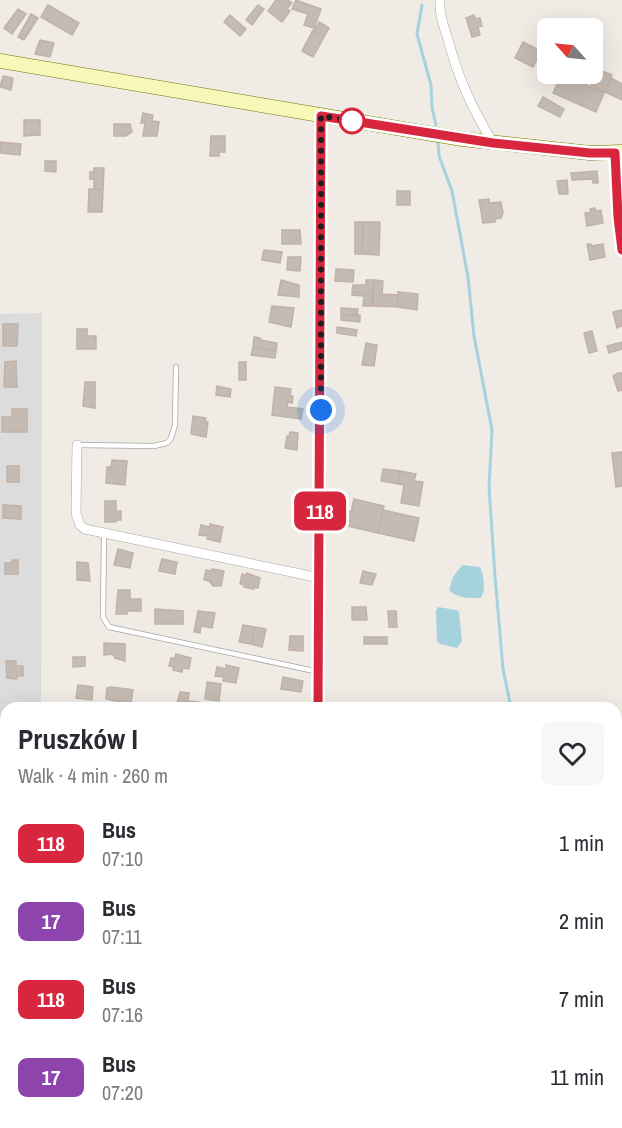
<!DOCTYPE html>
<html lang="en">
<head>
<meta charset="utf-8">
<style>
  body { margin:0; font-family:"Archivo Narrow",sans-serif; background:#f7f7f7; color:#2b2b33; height:100vh; display:flex; flex-direction:column; font-size:22px; white-space:nowrap }
  * { box-sizing:border-box; margin:0 }
  p { font-size:20px; color:#7c7c81 }
  .icon { flex:none; width:33px; height:33px; fill:none; stroke:currentColor; stroke-width:2; stroke-linecap:round; stroke-linejoin:round }
  .map { position:relative; flex:1; overflow:hidden }
  .drawer { position:absolute; left:0px; top:702px; width:622px; height:426px; display:flex; flex-direction:column; background:#fff; border-radius:18px 18px 0 0; box-shadow:0 6px 24px #0002 }
  .drawer>* { flex:none }
  .badge { padding:0 12px; border-radius:9px; font-size:21px; line-height:39px }
  .needle { width:39px; rotate:297deg }
  .buttons { position:absolute; left:537px; top:18px; display:grid; gap:12px }
  .buttons a { display:grid; place-items:center; width:66px; height:66px; border-radius:9px; background:#fff; box-shadow:0 6px 24px #0002; font-size:30px }
  .you { position:absolute; width:30px; height:30px; margin:-15px; border:4px solid #fff; border-radius:50%; background:#1a73e8; box-shadow:0 0 0 9px #1a73e833 }
  .map>.badge { position:absolute; translate:-50% -50%; box-shadow:0 0 0 3px #fff }
  .round { display:grid; place-items:center; flex:none; width:63px; height:63px; border-radius:9px; background:#f7f7f7 }
  .summary { display:flex; align-items:center; justify-content:space-between; height:102px; padding:0 18px }
  h1 { font-size:28px; font-weight:700; line-height:45px }
  ul { padding:0; list-style:none }
  li { display:flex; align-items:center; gap:18px; height:78px; padding:0 18px }
  li div { flex:1 }
  li b { display:block; font-size:22px }
  li em { font-style:normal }
  li .badge { min-width:66px; font-weight:700; text-align:center }
  .map>svg:first-child { display:block }
  .residential { fill:#dddcdc }
  .water { fill:#a6d2dd }
  .lines { fill:none; stroke-linecap:round; stroke-linejoin:round }
  .stream { stroke:#a6d2dd; stroke-width:3 }
  .building { fill:#c4bbb4; stroke:#c1b2a7; stroke-width:1.5 }
  .lane-casing { stroke:#a6a6a6; stroke-width:6 }
  .street-casing { stroke:#a6a6a6; stroke-width:10 }
  .secondary-casing { stroke:#6e7705; stroke-width:15 }
  .lane { stroke:#fff; stroke-width:4.5 }
  .street { stroke:#fff; stroke-width:9 }
  .secondary { stroke:#f8f9b9; stroke-width:14 }
  .line-casing { stroke:#fff; stroke-width:14 }
  .line { stroke:#d7263d; stroke-width:9 }
  .walk { stroke:#1f1f1f; stroke-width:6; stroke-dasharray:0 10.8 }
  .stop-dot { fill:#fff; stroke:#d7263d; stroke-width:3 }
</style>
</head>
<body>
<div class="map">
<svg width="622" height="1128" viewBox="0 0 622 1128">
  <rect width="100%" height="100%" fill="#f0ece5"/>
  <!-- residential -->
  <path class="residential" d="M42 313 41 708H6V823L0 822V314Z
    M0 836H6V1122H37V1128H0Z
    M96 1122H223V1128H96Z"/>
  <!-- water -->
  <path class="water" d="M462 565 480 567C484 575 486 590 481 598 469 598 458 599 449 590L453 577Z
    M438 607 456 610 459 612 462 641 457 648 440 644 437 641 436 611Z"/>
  <g class="lines">
    <!-- stream -->
    <path class="stream" d="M422 5 417 34 431 85 432 108 436 125
      M438 142 439 156 452 191 468 277 474 336 492 430 489 487 495 576 503 669 511 708
      M557 1122 558 1128"/>
  </g>
  <!-- building -->
  <path class="building" d="M276 0H288L292 3 287 9 290 11 282 22 268 11Z
    M296 0 321 9 314 28 304 25 308 14 292 9Z
    M48 5 79 23 72 35 41 17Z
    M258 5 264 9 252 25 246 20Z
    M18 9 26 14 12 34 4 28Z
    M31 14 38 18 24 40 18 37Z
    M230 15 246 29 240 36 224 22Z
    M474 15 476 19 480 18 482 26 478 27 480 35 472 37 466 18Z
    M319 22 329 28 324 37 314 31Z
    M313 30 324 37 313 57 302 51Z
    M40 40 54 43 50 57 35 54Z
    M523 42 541 51 533 67 515 58Z
    M592 67 612 75 605 92 591 85 595 77 587 74H592Z
    M562 74 604 93 596 112 553 93Z
    M3 76 13 78 11 90 0 87Z
    M611 78 622 84V100L605 92Z
    M543 97 564 109 560 117 538 106Z
    M143 113 153 115 152 121 159 122 157 136H143L145 123H141Z
    M24 120H40V135L24 136Z
    M114 124H130L132 132 126 136H114Z
    M211 136H225V152H219V156H210Z
    M0 142 21 144 20 155 0 153Z
    M45 161H56V172L45 171Z
    M94 168H104L103 190 94 189V179H90V172H94Z
    M597 171 598 183H593L592 179 572 180 571 173Z
    M567 180 568 194H559L557 181Z
    M89 189 103 190 102 212H88Z
    M397 191H410V205H397Z
    M489 199V203L501 202 503 213 501 218 495 219V222L483 223 479 200Z
    M595 208V211L601 210 603 223 587 226 585 213 591 212 590 209Z
    M355 222H363L362 254H355Z
    M363 222H380L379 255 362 254Z
    M282 230H300L301 244H282Z
    M587 244H591V246L603 244 605 257 590 260Z
    M264 250 282 252 280 263 262 260Z
    M288 257H301L300 271 287 270Z
    M336 269 354 270 353 282 335 281Z
    M281 280 299 285V297L278 295Z
    M366 280H374L373 293 352 292 353 285H366Z
    M374 280 383 281 382 294 398 295V307L373 306Z
    M352 292 372 293V306H363L364 296 352 295Z
    M398 292 418 294 417 310 398 307Z
    M272 306 294 308 291 327 269 322Z
    M341 308 358 309 357 316 341 315Z
    M622 310V326L617 328 613 312Z
    M341 315H360V322L341 320Z
    M3 324H18L17 346H3Z
    M337 327 357 330 356 336 337 333Z
    M77 329H87V336H96V349H77Z
    M592 331 597 351 589 353 584 333Z
    M254 337 260 338V340L277 343 276 351 253 347Z
    M622 342V349L609 353 607 346Z
    M366 343 377 345 374 366 362 365Z
    M253 347 276 351 275 358 251 355Z
    M16 361 17 387H4L5 362Z
    M239 362H246V380H239Z
    M618 373H622V390L618 391 613 376Z
    M85 382H95V408L83 406Z
    M217 386 231 389 230 397 216 395Z
    M275 387 291 389 290 396H293L292 403 288 402 287 407 303 409 301 419 272 415Z
    M12 409H27V432H2V417H12Z
    M193 416 206 418 205 422H208L206 437 191 434Z
    M290 432 298 433 297 450 285 448 287 436 289 437Z
    M622 452V486L616 487 612 453Z
    M112 460 127 461 125 485 106 483 107 467H111Z
    M7 466H19V482H7Z
    M383 469 400 471 398 484 381 481Z
    M400 471 416 474 414 481 423 482 419 506 401 503 404 485 398 484Z
    M354 499 384 506 378 533 347 526 349 521 336 519 339 509 351 512Z
    M105 501H116V511H121V520H116V522H105Z
    M3 505 21 506V519L3 518Z
    M383 510 419 518 414 541 378 533Z
    M210 524 223 527 220 542 207 539 208 536 199 535 201 525 210 527Z
    M118 549 133 553 130 568 114 565Z
    M162 559 177 562 175 574 159 571Z
    M12 560H18V574H5V563H12Z
    M77 562 88 563 90 581 77 580Z
    M212 569 224 571 221 586H213L209 581 204 580 206 570 211 571Z
    M363 571 376 574 372 585 360 583Z
    M247 573 260 578 258 588 254 587V589L244 587 245 585 240 584 242 574 246 575Z
    M118 590H130V599H141V611H127V614H116Z
    M352 607H366L367 620H352Z
    M155 609 183 611V624H155Z
    M198 611 215 613 212 628 201 626 200 633 194 632Z
    M388 611H396L397 627H389Z
    M243 625 255 627 251 644 239 642Z
    M255 627 266 629 262 647 251 644Z
    M290 636H303V651L289 650Z
    M364 637H387V644H364Z
    M104 643 125 644V661L115 658 113 654 104 655Z
    M176 654 191 658 189 669 183 668 182 672 173 670 174 667 169 666 171 658H175Z
    M73 657H85V666L73 667Z
    M6 661H16V666H23V676H17V679L7 678Z
    M226 665 239 668 236 683 223 681 224 677 215 676 217 667 226 669Z
    M283 677 303 681 301 692 281 689Z
    M207 682 221 684 219 701 205 699Z
    M78 685 93 687 92 700 76 698Z
    M112 687 133 690 131 704 106 699 107 688Z
    M180 692 189 693 188 701 199 702V708H176Z
    M619 748 622 769 616 771V749Z
    M1 788H6V805H0Z
    M0 978H6V997H0Z
    M0 1046H6V1067H0Z
    M0 1076H6V1094H0Z
    M0 1110H5L8 1127H0Z
    M115 1122H142V1128H115Z"/>
  <g class="lines">
    <defs>
      <path id="lane" d="M77 445 154 446 167 443 171 438 175 425 176 367
        M104 534 103 617 109 627 319 672"/>
      <path id="street" d="M440 0C439 12 443 25 447 36 458 78 471 106 493 143
        M615 153 618 217 622 250
        M77 445 76 513 80 525 85 529 320 578
        M318 708 322 116
        M0 830H6
        M158 1128V1122"/>
      <path id="secondary" d="M0 61 462 139 590 153 622 152"/>
    </defs>
    <!-- lane casing -->
    <use href="#lane" class="lane-casing"/>
    <!-- street casing -->
    <use href="#street" class="street-casing"/>
    <!-- secondary casing -->
    <use href="#secondary" class="secondary-casing"/>
    <!-- lane -->
    <use href="#lane" class="lane"/>
    <!-- street -->
    <use href="#street" class="street"/>
    <!-- secondary -->
    <use href="#secondary" class="secondary"/>
  </g>
  <g class="lines">
    <defs>
      <path id="line" d="M318 708 321 116 493 143 590 153H615L618 217 622 250"/>
    </defs>
    <!-- line casing -->
    <use href="#line" class="line-casing"/>
    <!-- line -->
    <use href="#line" class="line"/>
    <!-- walk -->
    <path class="walk" d="M321 410V116L358 122 352 121"/>
  </g>
  <!-- markers -->
  <circle class="stop-dot" cx="352" cy="121" r="12"/>
</svg>
<div class="buttons">
<a><svg class="needle" viewBox="-14 -14 28 28"><path d="M0-13l5 13h-10z" fill="#e53935"/><path d="M0 13l5-13h-10z" fill="#7c7c81"/></svg></a>
</div>
<div class="you" style="left:321px;top:410px"></div>
<b class="badge" style="left:320px;top:511px;background:#d7263d;color:#fff">118</b>
<section class="drawer">
<div class="summary"><div><h1>Pruszków I</h1><p>Walk · 4 min · 260 m</p></div><a class="round"><svg class="icon" aria-label="heart" viewBox="0 0 24 24"><path d="M12 20l-8-8c-3-5 5-10 8-4 3-6 11-1 8 4z"/></svg></a></div>
<ul>
<li><span class="badge" style="background:#d7263d;color:#fff">118</span><div><b>Bus</b><p>07:10</p></div><em>1 min</em></li>
<li><span class="badge" style="background:#8e44ad;color:#fff">17</span><div><b>Bus</b><p>07:11</p></div><em>2 min</em></li>
<li><span class="badge" style="background:#d7263d;color:#fff">118</span><div><b>Bus</b><p>07:16</p></div><em>7 min</em></li>
<li><span class="badge" style="background:#8e44ad;color:#fff">17</span><div><b>Bus</b><p>07:20</p></div><em>11 min</em></li>
</ul>
</section>
</div>
</body>
</html>
